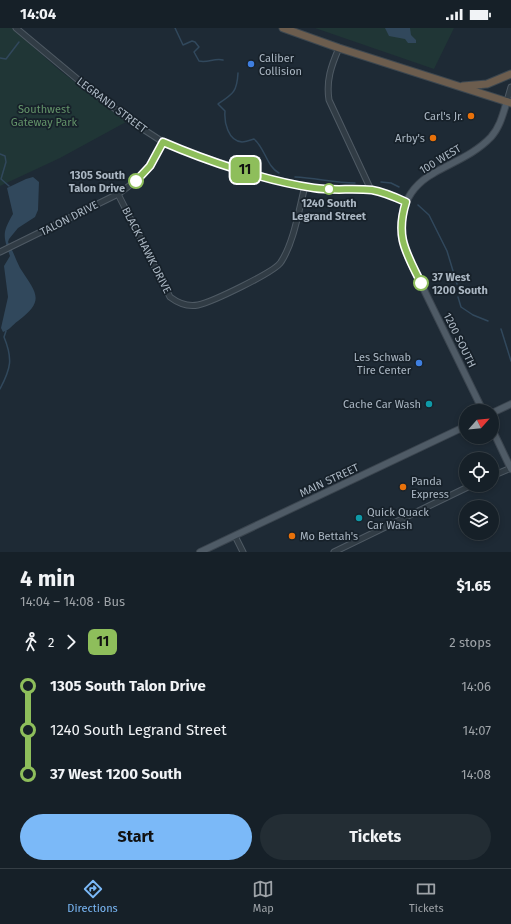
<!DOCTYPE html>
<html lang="en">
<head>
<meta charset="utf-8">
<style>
  body { margin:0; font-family:"Fira Sans",sans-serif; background:#232d34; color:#f1f3f6; height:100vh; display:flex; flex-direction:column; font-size:15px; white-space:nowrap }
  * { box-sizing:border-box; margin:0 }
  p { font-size:13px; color:#9ea3a8 }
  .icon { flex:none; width:22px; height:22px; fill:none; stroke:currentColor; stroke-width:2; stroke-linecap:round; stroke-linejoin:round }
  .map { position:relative; height:524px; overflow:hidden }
  .drawer { display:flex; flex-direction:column; background:#162028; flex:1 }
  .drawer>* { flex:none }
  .badge { padding:0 8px; border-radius:6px; font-size:14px; line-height:26px }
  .needle { width:26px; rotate:63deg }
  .fabs { position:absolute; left:459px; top:376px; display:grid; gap:8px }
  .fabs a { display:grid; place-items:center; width:40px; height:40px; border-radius:50%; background:#162028; box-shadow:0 2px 6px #0003,0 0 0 1px #353e45; font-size:20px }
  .map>.badge { position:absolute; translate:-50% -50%; box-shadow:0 0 0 2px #fff }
  .legs { display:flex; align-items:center; gap:6px; height:44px; padding:0 20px; font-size:13px }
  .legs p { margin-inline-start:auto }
  .summary { display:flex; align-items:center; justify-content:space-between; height:68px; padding:0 20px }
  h1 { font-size:22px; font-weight:700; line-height:30px }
  .button { display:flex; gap:8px; margin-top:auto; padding:8px 20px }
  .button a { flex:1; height:46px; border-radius:24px; background:#7bb9f8; color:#111; font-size:16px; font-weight:700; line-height:46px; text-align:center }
  .button a+a { background:#232d34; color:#f1f3f6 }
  ul { padding:0 20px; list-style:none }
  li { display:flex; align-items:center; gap:14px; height:44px; font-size:15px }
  li i { display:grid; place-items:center; width:6px; height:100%; margin:0 5px; background:currentColor }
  li i::after { content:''; width:10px; height:10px; margin:-5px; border:3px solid; border-radius:50%; background:#162028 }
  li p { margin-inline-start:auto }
  li:first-child i { background:linear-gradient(#0000 50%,currentColor 0) }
  li:last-child i { background:linear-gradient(currentColor 50%,#0000 0) }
  .status { display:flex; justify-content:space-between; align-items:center; height:28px; padding:0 20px; background:#162028; direction:ltr }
  .status svg { height:11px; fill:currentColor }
  .tab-bar { display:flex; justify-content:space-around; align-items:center; height:56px; border-top:1px solid #353e45; background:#162028; font-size:11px; color:#9ea3a8 }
  .tab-bar a { display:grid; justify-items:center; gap:2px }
  .tab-bar .on { color:#7bb9f8 }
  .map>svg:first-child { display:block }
  .green { fill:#203636 }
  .water { fill:#31485c }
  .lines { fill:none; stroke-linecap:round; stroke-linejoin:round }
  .stream { stroke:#31485c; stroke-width:1.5 }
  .minor-casing { stroke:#4f5a64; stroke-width:7 }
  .major-casing { stroke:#3b454f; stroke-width:8 }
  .highway-casing { stroke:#3c4750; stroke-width:9 }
  .minor { stroke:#313c45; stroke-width:5 }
  .major { stroke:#4f5b66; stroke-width:6 }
  .highway { stroke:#6c5d4e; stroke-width:7 }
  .line-1-casing { stroke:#fff; stroke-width:9 }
  .line-1 { stroke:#8ebe5b; stroke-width:6 }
  .shop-dot { fill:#3f7fe0; stroke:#17212a; stroke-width:1.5 }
  .food-dot { fill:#e8710a; stroke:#17212a; stroke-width:1.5 }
  .stop-1-dot { fill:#fff; stroke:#8ebe5b; stroke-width:2 }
  .culture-dot { fill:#0f9aa8; stroke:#17212a; stroke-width:1.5 }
  .labels { text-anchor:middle; stroke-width:3.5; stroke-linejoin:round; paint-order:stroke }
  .poi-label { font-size:11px; fill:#abb7c3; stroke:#17212a; text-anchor:start }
  .street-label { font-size:11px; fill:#abb7c3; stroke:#17212a }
  .park-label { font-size:11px; fill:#639369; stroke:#17212a }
  .stop-label { font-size:11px; font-weight:bold; fill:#abb7c3; stroke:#17212a; text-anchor:end }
</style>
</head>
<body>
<div class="status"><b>14:04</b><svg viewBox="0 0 49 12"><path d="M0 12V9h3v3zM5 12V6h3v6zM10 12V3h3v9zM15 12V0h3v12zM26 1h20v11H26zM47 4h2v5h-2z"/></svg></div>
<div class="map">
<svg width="511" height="524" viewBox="0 0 511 524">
  <rect width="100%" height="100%" fill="#1e2a35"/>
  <!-- green -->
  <path class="green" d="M0 0H12L58 41 126 94 60 130 0 158Z
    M315 0H454L434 41Z"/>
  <!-- water -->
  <path class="water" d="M385 0H410L411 7 416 12V15H408L405 11 389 8Z
    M33 149 39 154 38 182 35 189 18 200 9 211 8 214C13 223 16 232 20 240 36 265 46 272 18 293 12 297 10 302 3 304L1 300 8 269 4 238 10 228C3 208 2 205 13 186L7 160 26 151Z"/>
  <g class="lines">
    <!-- stream -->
    <path class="stream" d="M175 0 183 17 192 13 195 14 199 19 194 24 199 33C208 35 214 30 223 32
      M0 30 6 31 19 14
      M238 45C237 64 233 66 218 76L225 83C224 94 228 113 242 114 245 114 251 112 254 111 265 120 267 139 279 145
      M0 126 5 128 6 134 1 151 9 158
      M295 149C316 150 335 155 355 155
      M381 154 391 155 399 159
      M418 177 429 187 447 223 457 256
      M458 269 461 279 473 287 488 293
      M501 301 511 333
      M0 361C11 340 13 331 4 309L6 303"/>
    <defs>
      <path id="minor" d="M16 0 88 60 132 94 163 114 187 124 275 152 315 160 371 162 390 167 406 174
        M339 20C331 38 326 53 329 72L371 162
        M507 73 511 59
        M118 166 170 269C178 275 188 279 198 277 212 274 275 244 281 234 294 214 299 181 305 158
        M0 224 118 166C143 149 149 140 163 114
        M492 448 511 440
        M235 508 243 524
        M334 524 472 457"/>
      <path id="major" d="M483 383 408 229C395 196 401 163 434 145 453 134 475 126 491 109 500 99 503 86 507 73
        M492 385 511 376
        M492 401 511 441
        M200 524 466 398"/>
      <path id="highway" d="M283 0 339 20 511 75
        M463 58 487 56 511 46"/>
    </defs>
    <!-- minor casing -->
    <use href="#minor" class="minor-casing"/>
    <!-- major casing -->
    <use href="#major" class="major-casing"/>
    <!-- highway casing -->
    <use href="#highway" class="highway-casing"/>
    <!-- minor -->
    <use href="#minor" class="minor"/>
    <!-- major -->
    <use href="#major" class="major"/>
    <!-- highway -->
    <use href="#highway" class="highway"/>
  </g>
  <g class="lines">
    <defs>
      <path id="line-1" d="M136 153 150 138 163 114C207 133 266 153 314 160 333 163 352 160 372 162 384 164 395 169 406 174 395 209 406 224 421 255"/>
    </defs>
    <!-- line-1 casing -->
    <use href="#line-1" class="line-1-casing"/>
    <!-- line-1 -->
    <use href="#line-1" class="line-1"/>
  </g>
  <!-- markers -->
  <g class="shop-dot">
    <circle cx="251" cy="36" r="4"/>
    <circle cx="419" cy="335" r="4"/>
  </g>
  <g class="food-dot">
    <circle cx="471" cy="88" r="4"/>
    <circle cx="433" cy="110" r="4"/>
    <circle cx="403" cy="459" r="4"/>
    <circle cx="292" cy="508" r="4"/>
  </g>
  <g class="stop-1-dot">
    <circle cx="136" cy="153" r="7"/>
    <circle cx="329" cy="161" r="5"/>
    <circle cx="421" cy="255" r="7"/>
  </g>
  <g class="culture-dot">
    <circle cx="429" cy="376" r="4"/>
    <circle cx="359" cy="490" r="4"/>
  </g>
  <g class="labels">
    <!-- poi labels -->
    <g class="poi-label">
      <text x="259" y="34">Caliber<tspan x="259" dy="13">Collision</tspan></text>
      <text x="463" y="92" text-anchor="end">Carl's Jr.</text>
      <text x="425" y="114" text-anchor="end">Arby's</text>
      <text x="411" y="333" text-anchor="end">Les Schwab<tspan x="411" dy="13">Tire Center</tspan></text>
      <text x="421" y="380" text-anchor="end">Cache Car Wash</text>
      <text x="411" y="457">Panda<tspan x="411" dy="13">Express</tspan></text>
      <text x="367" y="488">Quick Quack<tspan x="367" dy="13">Car Wash</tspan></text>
      <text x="300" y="512">Mo Bettah's</text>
    </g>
    <!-- street labels -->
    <g class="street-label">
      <text transform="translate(112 77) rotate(37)" y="4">LEGRAND STREET</text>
      <text transform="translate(440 131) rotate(-31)" y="4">100 WEST</text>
      <text transform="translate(69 190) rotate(-27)" y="4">TALON DRIVE</text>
      <text transform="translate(147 222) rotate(63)" y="4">BLACK HAWK DRIVE</text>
      <text transform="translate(460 312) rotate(64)" y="4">1200 SOUTH</text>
      <text transform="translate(329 452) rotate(-25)" y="4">MAIN STREET</text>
    </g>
    <!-- park labels -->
    <g class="park-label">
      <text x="44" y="85">Southwest<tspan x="44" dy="13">Gateway Park</tspan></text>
    </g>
    <!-- stop labels -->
    <g class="stop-label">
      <text x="125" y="151">1305 South<tspan x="125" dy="13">Talon Drive</tspan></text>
      <text x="329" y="179" text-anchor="middle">1240 South<tspan x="329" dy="13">Legrand Street</tspan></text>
      <text x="432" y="253" text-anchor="start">37 West<tspan x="432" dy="13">1200 South</tspan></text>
    </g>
  </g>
</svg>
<div class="fabs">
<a><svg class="needle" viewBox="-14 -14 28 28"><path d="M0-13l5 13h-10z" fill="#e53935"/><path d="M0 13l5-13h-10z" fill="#9ea3a8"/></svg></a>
<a><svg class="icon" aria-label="locate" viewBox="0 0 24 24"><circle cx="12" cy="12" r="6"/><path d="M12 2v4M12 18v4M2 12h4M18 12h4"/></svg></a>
<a><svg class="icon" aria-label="layers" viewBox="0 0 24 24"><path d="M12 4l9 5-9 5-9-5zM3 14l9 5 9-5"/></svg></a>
</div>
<b class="badge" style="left:245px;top:142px;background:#8ebe5b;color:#111">11</b>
</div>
<section class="drawer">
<div class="summary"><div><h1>4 min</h1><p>14:04 – 14:08 · Bus</p></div><b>$1.65</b></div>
<div class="legs"><svg class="icon" aria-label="walk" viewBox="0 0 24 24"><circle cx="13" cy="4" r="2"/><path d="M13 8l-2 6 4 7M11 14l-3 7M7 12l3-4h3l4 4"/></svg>2<svg class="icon" aria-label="forward" viewBox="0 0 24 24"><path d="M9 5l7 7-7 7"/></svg><b class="badge" style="background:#8ebe5b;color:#111">11</b><p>2 stops</p></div>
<ul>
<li><i style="color:#8ebe5b"></i><b>1305 South Talon Drive</b><p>14:06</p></li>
<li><i style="color:#8ebe5b"></i><span>1240 South Legrand Street</span><p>14:07</p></li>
<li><i style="color:#8ebe5b"></i><b>37 West 1200 South</b><p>14:08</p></li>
</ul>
<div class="button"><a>Start</a><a>Tickets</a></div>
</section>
<nav class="tab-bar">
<a class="on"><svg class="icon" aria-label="directions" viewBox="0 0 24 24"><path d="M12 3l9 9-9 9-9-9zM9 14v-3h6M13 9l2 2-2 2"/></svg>Directions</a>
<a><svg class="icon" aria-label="map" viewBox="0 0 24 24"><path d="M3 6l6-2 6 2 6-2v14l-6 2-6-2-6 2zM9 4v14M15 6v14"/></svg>Map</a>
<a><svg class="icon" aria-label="tickets" viewBox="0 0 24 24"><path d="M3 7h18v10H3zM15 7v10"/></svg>Tickets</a>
</nav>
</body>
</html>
